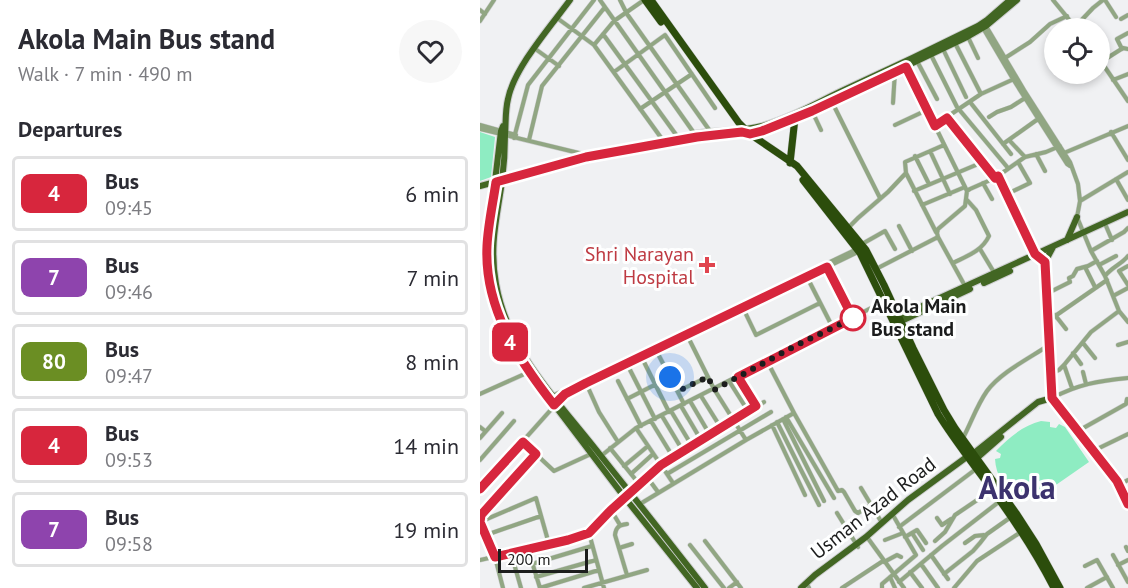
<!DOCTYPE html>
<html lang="en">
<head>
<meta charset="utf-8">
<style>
  body { margin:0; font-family:"PT Sans",sans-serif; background:#f7f7f7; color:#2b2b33; height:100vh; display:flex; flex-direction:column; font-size:22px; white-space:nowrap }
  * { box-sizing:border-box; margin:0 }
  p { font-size:20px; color:#7c7c81 }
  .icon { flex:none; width:33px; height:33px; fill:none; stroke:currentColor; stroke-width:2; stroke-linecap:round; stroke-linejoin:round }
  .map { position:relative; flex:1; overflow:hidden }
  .details { display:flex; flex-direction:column; background:#fff; width:480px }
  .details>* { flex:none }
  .badge { padding:0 12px; border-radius:9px; font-size:21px; line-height:39px }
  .buttons { position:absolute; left:564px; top:18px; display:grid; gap:12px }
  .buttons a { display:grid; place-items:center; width:66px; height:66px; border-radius:50%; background:#fff; box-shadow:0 3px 9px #0003; font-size:30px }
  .scale { position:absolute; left:18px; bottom:15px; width:90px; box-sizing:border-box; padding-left:6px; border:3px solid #1c1d1d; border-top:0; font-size:16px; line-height:21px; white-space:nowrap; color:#1c1d1d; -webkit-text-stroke:4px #feffff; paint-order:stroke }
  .you { position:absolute; width:30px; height:30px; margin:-15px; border:4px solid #fff; border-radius:50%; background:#1a73e8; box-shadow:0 0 0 9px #1a73e833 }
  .map>.badge { position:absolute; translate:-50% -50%; box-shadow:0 0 0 3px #fff }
  h2 { padding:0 18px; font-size:22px; line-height:54px }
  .round { display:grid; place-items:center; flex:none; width:63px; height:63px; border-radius:32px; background:#f7f7f7 }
  .headline { display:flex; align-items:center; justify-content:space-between; height:102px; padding:0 18px }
  h1 { font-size:28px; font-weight:700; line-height:45px }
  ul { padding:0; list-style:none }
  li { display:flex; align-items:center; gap:18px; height:75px; margin:0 12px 9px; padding:0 6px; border:3px solid #e1e1e2; border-radius:6px }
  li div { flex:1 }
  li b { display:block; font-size:22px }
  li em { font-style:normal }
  li .badge { min-width:66px; font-weight:700; text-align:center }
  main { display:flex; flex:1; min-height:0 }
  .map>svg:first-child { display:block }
  .green { fill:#8eecc2 }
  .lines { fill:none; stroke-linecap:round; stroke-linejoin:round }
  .minor-casing { stroke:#cecfd1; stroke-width:5 }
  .major-casing { stroke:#cecfd1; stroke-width:8 }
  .highway-casing { stroke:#cecfd1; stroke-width:8 }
  .minor { stroke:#91a683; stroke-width:4 }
  .major { stroke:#426623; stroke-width:6 }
  .highway { stroke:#2c4d0c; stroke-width:7 }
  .line-casing { stroke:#fff; stroke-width:14 }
  .line { stroke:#d7263d; stroke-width:9 }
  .walk { stroke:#1c1d1d; stroke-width:6; stroke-dasharray:0 10.8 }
  .health-dot { fill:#e0444e; stroke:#feffff; stroke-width:2 }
  .stop-dot { fill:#fff; stroke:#d7263d; stroke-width:3 }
  .labels { text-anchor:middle; stroke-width:6; stroke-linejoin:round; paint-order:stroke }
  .health-label { font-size:20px; fill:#be3a42; stroke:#feffff; text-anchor:end }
  .stop-label { font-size:20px; font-weight:bold; fill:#1c1d1d; stroke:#feffff; text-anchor:start }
  .street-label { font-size:20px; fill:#1c1d1d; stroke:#feffff }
  .town-label { font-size:32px; font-weight:bold; fill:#3c326e; stroke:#feffff }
</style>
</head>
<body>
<main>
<section class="details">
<div class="headline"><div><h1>Akola Main Bus stand</h1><p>Walk · 7 min · 490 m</p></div><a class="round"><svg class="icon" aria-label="heart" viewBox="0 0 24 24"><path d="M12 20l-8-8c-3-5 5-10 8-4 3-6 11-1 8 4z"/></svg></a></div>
<h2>Departures</h2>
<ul>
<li><span class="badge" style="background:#d7263d;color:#fff">4</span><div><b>Bus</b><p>09:45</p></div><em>6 min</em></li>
<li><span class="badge" style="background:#8e44ad;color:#fff">7</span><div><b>Bus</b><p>09:46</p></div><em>7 min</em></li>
<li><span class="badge" style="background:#6b8e23;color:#fff">80</span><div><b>Bus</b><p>09:47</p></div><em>8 min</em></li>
<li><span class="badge" style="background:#d7263d;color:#fff">4</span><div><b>Bus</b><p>09:53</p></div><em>14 min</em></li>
<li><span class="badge" style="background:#8e44ad;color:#fff">7</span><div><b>Bus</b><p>09:58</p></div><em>19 min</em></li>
</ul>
</section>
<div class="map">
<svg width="648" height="588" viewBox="0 0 648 588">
  <rect width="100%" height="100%" fill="#f0f1f3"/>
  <!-- green -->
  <path class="green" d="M0 132 15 137 11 177 0 181Z
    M561 421 570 422V427L576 428 579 424 585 427 609 462 573 487 570 483 551 496 544 494 542 500C526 491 516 477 515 459L520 458 521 454 516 451C528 438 544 425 561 421Z"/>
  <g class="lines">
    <defs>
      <path id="minor" d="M120 0 214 133
        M140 0 147 14 230 131
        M573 0 596 28
        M625 0 636 17
        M0 10 5 14
        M77 18 114 45 182 139
        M641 19 648 15
        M0 21 14 0
        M506 26 544 90 590 162 598 184 600 201
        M595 27 613 8 623 0
        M503 28 533 79 587 164 590 166
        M123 34 197 136
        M488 37 498 58
        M475 43 501 94
        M114 45 134 21 164 0
        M54 48 79 66
        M463 49 486 97
        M642 49 637 39 648 33
        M451 55 477 107 528 168
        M525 58 550 42 570 24 587 16
        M620 60 648 101
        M437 61 457 99
        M621 62 643 48 648 49
        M426 67 487 191
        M134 72 185 35 235 108
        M633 80 648 74
        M352 102 400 198
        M490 102 531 154
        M413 103 415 71
        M160 109 212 74
        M332 111 341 130
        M509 117 517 112 531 107 545 98
        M467 118 515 178
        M0 125 36 135
        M415 125 447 110
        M455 125 501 94 534 79
        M0 129 107 155
        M631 132 648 160
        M34 138 48 85 114 0
        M49 140 62 86 125 7
        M529 140 545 157
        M523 144 558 119
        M450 151 470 194
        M584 153 648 126
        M556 154 565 171
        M435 156 449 184
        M648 172 600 201 597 217 611 251 625 276 639 311 648 322
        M518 176 555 254
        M636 179 648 200
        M503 183 512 199
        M434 191 503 162
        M527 194 550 183 538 162
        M442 205 485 187
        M419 226 432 251
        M626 226 632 240
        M368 228 378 218 408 192 426 173
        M456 232 426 173 425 162 464 145
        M382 244 405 231 415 249
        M500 249 515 274
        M611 251 644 232 648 228
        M473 263C487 256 502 251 509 236L496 210 487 200
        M619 265 636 256
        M648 266 639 271 648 285
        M347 267 373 318
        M396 269 458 237
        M606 269 615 287
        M625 276C632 267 642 264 648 256
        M327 277 353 328
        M485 286 458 237 457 233 458 229 485 206 487 191 490 189 515 178 545 157 566 152 580 146
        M566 294 590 282 589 278 593 276 597 269 608 266 617 261
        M633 296 648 288
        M263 308 276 335 340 303
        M575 315 586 329
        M568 321 627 280
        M603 343 615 358
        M638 345 648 342
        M176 350 204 404
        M593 353 601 364
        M161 356 189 412
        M147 364 175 419
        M584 365 592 388
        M603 372 606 384
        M570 374 579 370 584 365 611 332 639 311
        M258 377 276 406
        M648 378C618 381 599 384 572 398L637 481 648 504
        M138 381 161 426
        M249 381 268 411
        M106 383 119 412 138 442
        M198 391 228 377
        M0 394 49 372
        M72 396 377 249
        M221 396 241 428
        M147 399 190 377
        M210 401 230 435
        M201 406 221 440
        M191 411 212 446
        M314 413 358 491 362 490 364 492 375 511 378 513 391 505
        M182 416 203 451
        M306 417 354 498
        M303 419 344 501
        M171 421 193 457
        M297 422 320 468 339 505
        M292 425 325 495
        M0 427 5 431
        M156 428 181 465
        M598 431 646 404 647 399
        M0 438 22 413
        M483 438C491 423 497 405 507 391 521 372 550 358 569 345
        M266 440 314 413 287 361
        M43 442 74 471 111 454
        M130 448 160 485
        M613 451 648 434
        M121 456 156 428 403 302
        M0 460 34 421
        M181 465 193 483
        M144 466 168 446
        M151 474 173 454
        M187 474 291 412
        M167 477 178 492
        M639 485 648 480
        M381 488 402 523
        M0 489 85 394 380 251
        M160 504 266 440 234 389 207 335
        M131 510 140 525
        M357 513 378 547
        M457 518 462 525 471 519
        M0 521 2 513 55 454
        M419 527 496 469
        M109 533 124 588
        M432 533 443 550
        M6 535 61 516
        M387 537 424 588
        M425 537 437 530 446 543
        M405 540 423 533
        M225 541 261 588
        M455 541 465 532 475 515 512 490
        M485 543 495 536 504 535
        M210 545 244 588
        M646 547 648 551
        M139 548 152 544
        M48 549 60 588
        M31 553 41 588
        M451 555 468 579
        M633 555 648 582
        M0 560 88 540 109 533 131 510 181 465 284 402
        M404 562 417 555 421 557
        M52 564 112 546
        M441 564 458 588
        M638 565 648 560
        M605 566 617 560 633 588
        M430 572 442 588
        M464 574 493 551 500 543 507 534 531 517
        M147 575 135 535C136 527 139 525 147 524
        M56 577 116 560
        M410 577 415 588
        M419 582 462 546 520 501
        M328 586 329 588
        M23 588 15 557 0 522 56 498 69 544
        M60 588 119 570
        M104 588 167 570
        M249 588 257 582
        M362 588 403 561
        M402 588V584L436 555 414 517
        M474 588 497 561 541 532
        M607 588 627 577"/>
      <path id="major" d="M90 0C71 26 34 68 28 99 25 111 26 123 25 135 25 150 24 166 22 181 17 218 9 245 16 284 28 353 80 403 121 456 156 500 191 544 225 588
        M23 126 21 131 7 248 9 272 12 290 20 318 33 347 44 365 145 498 217 588
        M213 134C236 130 260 132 282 126 311 118 338 102 366 89 410 69 454 48 498 26L507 20 530 0
        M0 186 106 157 139 152 217 137 262 132 270 134 282 131 332 111 487 37 506 26 537 0
        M587 240 597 217
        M504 283 530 271
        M416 318 648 212
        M417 323 490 289
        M494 459 497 458 521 437
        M321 588 335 575 386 537 428 500 488 456 494 453 558 402 572 398 565 269V262L573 247"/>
      <path id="highway" d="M165 0 181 22
        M171 0 259 123 270 134 317 166 386 250 404 285 433 348 464 410 475 428 536 513 556 544 580 588
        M310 163 315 118
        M323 180 380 253 458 414C474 440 494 465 512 490 535 521 556 553 574 588"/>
    </defs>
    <!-- minor casing -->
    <use href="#minor" class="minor-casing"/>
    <!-- major casing -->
    <use href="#major" class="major-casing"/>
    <!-- highway casing -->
    <use href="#highway" class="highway-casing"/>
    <!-- minor -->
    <use href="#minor" class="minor"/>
    <!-- major -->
    <use href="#major" class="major"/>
    <!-- highway -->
    <use href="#highway" class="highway"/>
  </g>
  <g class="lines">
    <defs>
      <path id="line" d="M0 489 43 442 56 454 1 515 0 522 15 557 88 540 109 533 131 510 181 465 276 406 258 377 373 318 347 267 106 383 85 394 74 405C38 359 4 308 7 246 8 225 13 203 16 182L106 157 217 137 262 132 270 134 282 131 332 111 426 67 455 126 467 118 515 178 518 176 555 254 565 262 572 398 637 481 648 504"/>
    </defs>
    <!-- line casing -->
    <use href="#line" class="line-casing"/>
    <!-- line -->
    <use href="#line" class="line"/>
    <!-- walk -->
    <path class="walk" d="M190 377 198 391 228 377 234 390 315 346 373 318"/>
  </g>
  <!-- markers -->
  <path class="health-dot" d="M224 256h6v6h6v6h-6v6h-6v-6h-6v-6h6z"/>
  <circle class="stop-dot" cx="373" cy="318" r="12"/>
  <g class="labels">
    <!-- health labels -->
    <g class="health-label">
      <text x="214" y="261">Shri Narayan<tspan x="214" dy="23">Hospital</tspan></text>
    </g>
    <!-- stop labels -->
    <g class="stop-label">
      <text x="391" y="313">Akola Main<tspan x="391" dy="23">Bus stand</tspan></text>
    </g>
    <!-- street labels -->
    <g class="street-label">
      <text transform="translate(393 508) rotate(-38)" y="7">Usman Azad Road</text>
    </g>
    <!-- town labels -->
    <g class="town-label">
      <text x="537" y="499">Akola</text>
    </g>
  </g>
</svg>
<div class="buttons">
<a><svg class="icon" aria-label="locate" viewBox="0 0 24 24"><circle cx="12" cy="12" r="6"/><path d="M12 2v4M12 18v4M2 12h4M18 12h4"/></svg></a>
</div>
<div class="scale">200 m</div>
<div class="you" style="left:190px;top:377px"></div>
<b class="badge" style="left:30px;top:342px;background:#d7263d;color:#fff">4</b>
</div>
</main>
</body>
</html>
